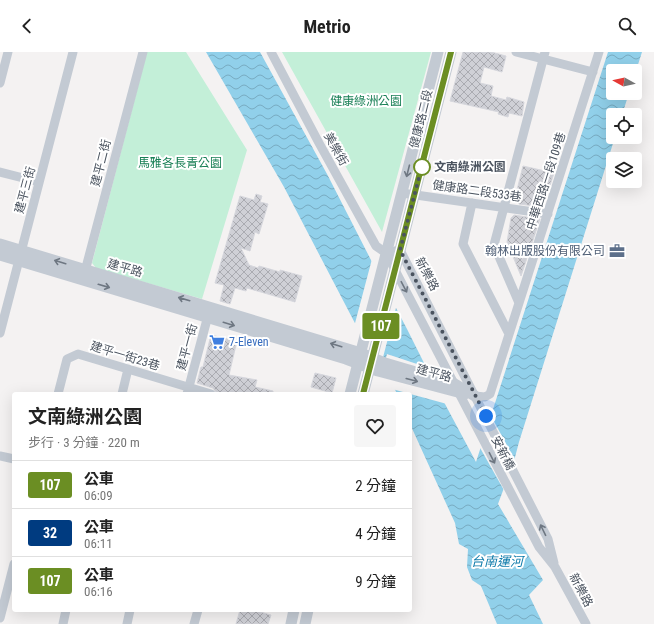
<!DOCTYPE html>
<html lang="zh-TW">
<head>
<meta charset="utf-8">
<style>
  body { margin:0; font-family:"Roboto Condensed","Noto Sans TC",sans-serif; background:#f6f6f6; color:#222; height:100vh; display:flex; flex-direction:column; font-size:15px; white-space:nowrap }
  * { box-sizing:border-box; margin:0 }
  p { font-size:13px; color:#767676 }
  .icon { flex:none; width:22px; height:22px; fill:none; stroke:currentColor; stroke-width:2; stroke-linecap:round; stroke-linejoin:round }
  .map { position:relative; flex:1; overflow:hidden }
  .panel { position:absolute; left:12px; top:340px; width:400px; height:220px; display:flex; flex-direction:column; background:#fff; border-radius:4px; box-shadow:0 4px 16px #0002 }
  .panel>* { flex:none }
  .badge { padding:0 8px; border-radius:3px; font-size:14px; line-height:26px }
  .needle { width:26px; rotate:278deg }
  .fabs { position:absolute; left:606px; top:12px; display:grid; gap:8px }
  .fabs a { display:grid; place-items:center; width:36px; height:36px; border-radius:4px; background:#fff; box-shadow:0 4px 16px #0002; font-size:20px }
  .you { position:absolute; width:20px; height:20px; margin:-10px; border:3px solid #fff; border-radius:50%; background:#1a73e8; box-shadow:0 0 0 6px #1a73e833 }
  .map>.badge { position:absolute; translate:-50% -50%; box-shadow:0 0 0 2px #fff }
  .round { display:grid; place-items:center; flex:none; width:42px; height:42px; border-radius:4px; background:#f6f6f6 }
  .headline { display:flex; align-items:center; justify-content:space-between; height:68px; padding:0 16px }
  h1 { font-size:19px; font-weight:700; line-height:30px }
  ul { padding:0; list-style:none }
  li { display:flex; align-items:center; gap:12px; height:48px; padding:0 16px; border-top:1px solid #e0e0e0 }
  li div { flex:1 }
  li b { display:block; font-size:15px }
  li em { font-style:normal }
  li .badge { min-width:44px; font-weight:700; text-align:center }
  header { display:flex; justify-content:space-between; align-items:center; height:52px; padding:0 16px; background:#fff; font-size:18px; font-weight:700 }
  .map>svg:first-child { display:block }
  .park { fill:#c3efd8 }
  .water { fill:url(#water-waves) }
  .pier { fill:#f4f2f2 }
  .building { fill:url(#building-cross-hatch); stroke:#d6d7dd }
  .lines { fill:none; stroke-linecap:round; stroke-linejoin:round }
  .minor { stroke:#c3cad3; stroke-width:9 }
  .tertiary { stroke:#c3cad3; stroke-width:11 }
  .oneway { stroke:#6e7782 }
  .line-casing { stroke:#fff; stroke-width:9 }
  .line { stroke:#6b8e23; stroke-width:6 }
  .walk { stroke:#4a535f; stroke-width:4; stroke-dasharray:0 7.2 }
  .stop-dot { fill:#fff; stroke:#6b8e23; stroke-width:2 }
  .labels { text-anchor:middle; stroke-width:4; stroke-linejoin:round; paint-order:stroke }
  .park-label { font-size:12px; fill:#1a8057; stroke:#fff }
  .street-label { font-size:12px; fill:#4a535f; stroke:#fff }
  .stop-label { font-size:12px; font-weight:bold; fill:#4a535f; stroke:#fff; text-anchor:start }
  .service-label { font-size:12px; fill:#4e5e75; stroke:#fff; text-anchor:end }
  .shop-label { font-size:12px; fill:#366cbe; stroke:#fff; text-anchor:start }
  .water-label { font-size:13px; font-style:italic; fill:#107cab; stroke:#fff }
</style>
</head>
<body>
<header><svg class="icon" aria-label="back" viewBox="0 0 24 24"><path d="M15 5l-7 7 7 7"/></svg>Metrio<svg class="icon" aria-label="search" viewBox="0 0 24 24"><circle cx="10" cy="10" r="6"/><path d="M15 15l6 6"/></svg></header>
<div class="map">
<svg width="654" height="572" viewBox="0 0 654 572">
  <defs>
    <pattern id="water-waves" width="16" height="10" patternUnits="userSpaceOnUse"><rect width="16" height="10" fill="#91d0ea"/><path d="M0 5q4-4 8 0t8 0" fill="none" stroke="#78abc1"/></pattern>
    <pattern id="building-cross-hatch" width="8" height="8" patternUnits="userSpaceOnUse"><rect width="8" height="8" fill="#cfd0d6"/><path d="M0 0l8 8M0 8l8-8" fill="none" stroke="#aaabb1"/></pattern>
  </defs>
  <rect width="100%" height="100%" fill="#f4f2f2"/>
  <!-- park -->
  <path class="park" d="M147 0H186L247 98 202 247 96 216 92 211Z
    M282 0H431L382 180Z"/>
  <!-- water -->
  <path class="water" d="M206 0H260L327 122 372 210 407 277 437 337 476 410 608 0H642L635 22V19H613V41H629L622 63H613V85H615L519 390 514 409 498 452 543 528 529 543 543 572H497L481 534 472 528 467 515 468 497 459 492 455 471 410 372V342H397L381 307 358 277 284 135Z"/>
  <!-- pier -->
  <path class="pier" d="M372 207 397 252 381 313 354 275Z
    M387 302 429 316 447 352 392 337 383 316Z
    M490 362 516 410 505 440 479 394Z"/>
  <!-- building -->
  <path class="building" d="M463 0H491L506 4 502 20 484 15 480 31 493 34 491 44 506 48 507 45 524 50 522 64 509 61 508 65 498 62 499 60 450 49Z
    M523 114 554 121 543 155 519 152 515 146Z
    M256 142 262 144 260 150 268 152 259 182 255 180 250 199 241 196 249 213 258 216 259 214 280 220V218L302 224 295 250 247 236 246 239 235 236 230 252 220 249 224 233 215 231 240 144 254 148Z
    M514 163 540 167 521 224 507 190 511 166Z
    M211 283 232 288 231 292 236 293 229 323 257 328 255 335 273 339V342H242L235 341 234 342H226L216 340 213 336 197 331 201 315H203Z
    M315 321 336 326 332 341 311 335Z
    M240 558H253L271 563 268 572H236Z"/>
  <g class="lines">
    <!-- minor -->
    <path class="minor" d="M271 0 319 91 376 194 386 201 395 218 539 495 555 515 586 572
      M516 0 593 20
      M0 31 8 0
      M0 120 39 130
      M402 141 548 162
      M472 151 463 192 509 282
      M386 201 400 198 548 487 554 511
      M84 223 143 0
      M519 251 494 193 545 0
      M0 281 73 0
      M58 342 67 307 78 302 211 342
      M122 342 128 317
      M187 342 209 260
      M475 344 485 345 490 342 599 0
      M0 404 14 407
      M0 566 14 512
      M63 572 66 558
      M127 572 130 558
      M194 572 198 558"/>
    <!-- tertiary -->
    <path class="tertiary" d="M0 192 361 301 385 311 453 331 475 344
      M0 203 346 307 378 319 465 342
      M350 342 438 0
      M363 342 451 0
      M291 572 294 558
      M305 572 308 558"/>
  </g>
  <!-- one-way arrows -->
  <defs><path id="oneway-shaft" d="M-6 0H5M1.5-3L5.5 0L1.5 3" fill="none" stroke-width="1.6" stroke-linecap="round" stroke-linejoin="round"/></defs>
  <g class="oneway">
    <use href="#oneway-shaft" transform="translate(408 119) rotate(104)"/>
    <use href="#oneway-shaft" transform="translate(60 210) rotate(-163)"/>
    <use href="#oneway-shaft" transform="translate(104 234) rotate(16)"/>
    <use href="#oneway-shaft" transform="translate(404 235) rotate(62)"/>
    <use href="#oneway-shaft" transform="translate(184 247) rotate(-164)"/>
    <use href="#oneway-shaft" transform="translate(229 272) rotate(17)"/>
    <use href="#oneway-shaft" transform="translate(336 293) rotate(-163)"/>
    <use href="#oneway-shaft" transform="translate(412 328) rotate(15)"/>
    <use href="#oneway-shaft" transform="translate(492 406) rotate(63)"/>
    <use href="#oneway-shaft" transform="translate(543 478) rotate(-116)"/>
  </g>
  <g class="lines">
    <defs>
      <path id="line" d="M363 342 451 0"/>
    </defs>
    <!-- line casing -->
    <use href="#line" class="line-casing"/>
    <!-- line -->
    <use href="#line" class="line"/>
    <!-- walk -->
    <path class="walk" d="M422 115V114L400 198 486 364"/>
  </g>
  <!-- icons -->
  <defs>
    <symbol id="office-bare" viewBox="-9 -9 18 18"><path d="M-6-3h4V-5.5h4V-3h4V5H-6ZM-1-4.5V-3h2v-1.5ZM-6 0V1H6V0Z" fill="#5c6f8a" stroke="#fff" stroke-width="2.5" paint-order="stroke"/></symbol>
    <symbol id="supermarket-bare" viewBox="-9 -9 18 18"><path d="M-6-5.5h2.5l.6 2H6L4.5 2H-2.5L-4.4-4H-6ZM-1.5 3.2a1.3 1.3 0 1 0 .1 0ZM3 3.2a1.3 1.3 0 1 0 .1 0Z" fill="#3f7fe0" stroke="#fff" stroke-width="2.5" paint-order="stroke"/></symbol>
  </defs>
  <g fill-rule="evenodd">
    <use href="#office-bare" x="606" y="188" width="22" height="22"/>
    <use href="#supermarket-bare" x="206" y="279" width="22" height="22"/>
  </g>
  <!-- markers -->
  <circle class="stop-dot" cx="422" cy="115" r="8"/>
  <g class="labels">
    <!-- park labels -->
    <g class="park-label">
      <text x="366" y="53">健康綠洲公園</text>
      <text x="180" y="115">馬雅各長青公園</text>
    </g>
    <!-- street labels -->
    <g class="street-label">
      <text transform="translate(421 67) rotate(-76)" y="4">健康路二段</text>
      <text transform="translate(336 97) rotate(61)" y="4">美樂街</text>
      <text transform="translate(101 111) rotate(-76)" y="4">建平二街</text>
      <text transform="translate(546 129) rotate(-72)" y="4">中華西路一段109巷</text>
      <text transform="translate(25 138) rotate(-75)" y="4">建平三街</text>
      <text transform="translate(477 139) rotate(8)" y="4">健康路二段533巷</text>
      <text transform="translate(125 216) rotate(16)" y="4">建平路</text>
      <text transform="translate(427 222) rotate(62)" y="4">新樂路</text>
      <text transform="translate(187 295) rotate(-75)" y="4">建平一街</text>
      <text transform="translate(125 304) rotate(17)" y="4">建平一街23巷</text>
      <text transform="translate(434 321) rotate(15)" y="4">建平路</text>
      <text transform="translate(503 401) rotate(63)" y="4">安新橋</text>
      <text transform="translate(581 538) rotate(62)" y="4">新樂路</text>
    </g>
    <!-- stop labels -->
    <g class="stop-label">
      <text x="434" y="119">文南綠洲公園</text>
    </g>
    <!-- service labels -->
    <g class="service-label">
      <text x="605" y="203">翰林出版股份有限公司</text>
    </g>
    <!-- shop labels -->
    <g class="shop-label">
      <text x="229" y="294">7-Eleven</text>
    </g>
    <!-- water labels -->
    <g class="water-label">
      <text x="497" y="514">台南運河</text>
    </g>
  </g>
</svg>
<div class="fabs">
<a><svg class="needle" viewBox="-14 -14 28 28"><path d="M0-13l5 13h-10z" fill="#e53935"/><path d="M0 13l5-13h-10z" fill="#767676"/></svg></a>
<a><svg class="icon" aria-label="locate" viewBox="0 0 24 24"><circle cx="12" cy="12" r="6"/><path d="M12 2v4M12 18v4M2 12h4M18 12h4"/></svg></a>
<a><svg class="icon" aria-label="layers" viewBox="0 0 24 24"><path d="M12 4l9 5-9 5-9-5zM3 14l9 5 9-5"/></svg></a>
</div>
<div class="you" style="left:486px;top:364px"></div>
<b class="badge" style="left:381px;top:274px;background:#6b8e23;color:#fff">107</b>
<section class="panel">
<div class="headline"><div><h1>文南綠洲公園</h1><p>步行 · 3 分鐘 · 220 m</p></div><a class="round"><svg class="icon" aria-label="heart" viewBox="0 0 24 24"><path d="M12 20l-8-8c-3-5 5-10 8-4 3-6 11-1 8 4z"/></svg></a></div>
<ul>
<li><span class="badge" style="background:#6b8e23;color:#fff">107</span><div><b>公車</b><p>06:09</p></div><em>2 分鐘</em></li>
<li><span class="badge" style="background:#003b80;color:#fff">32</span><div><b>公車</b><p>06:11</p></div><em>4 分鐘</em></li>
<li><span class="badge" style="background:#6b8e23;color:#fff">107</span><div><b>公車</b><p>06:16</p></div><em>9 分鐘</em></li>
</ul>
</section>
</div>
</body>
</html>
